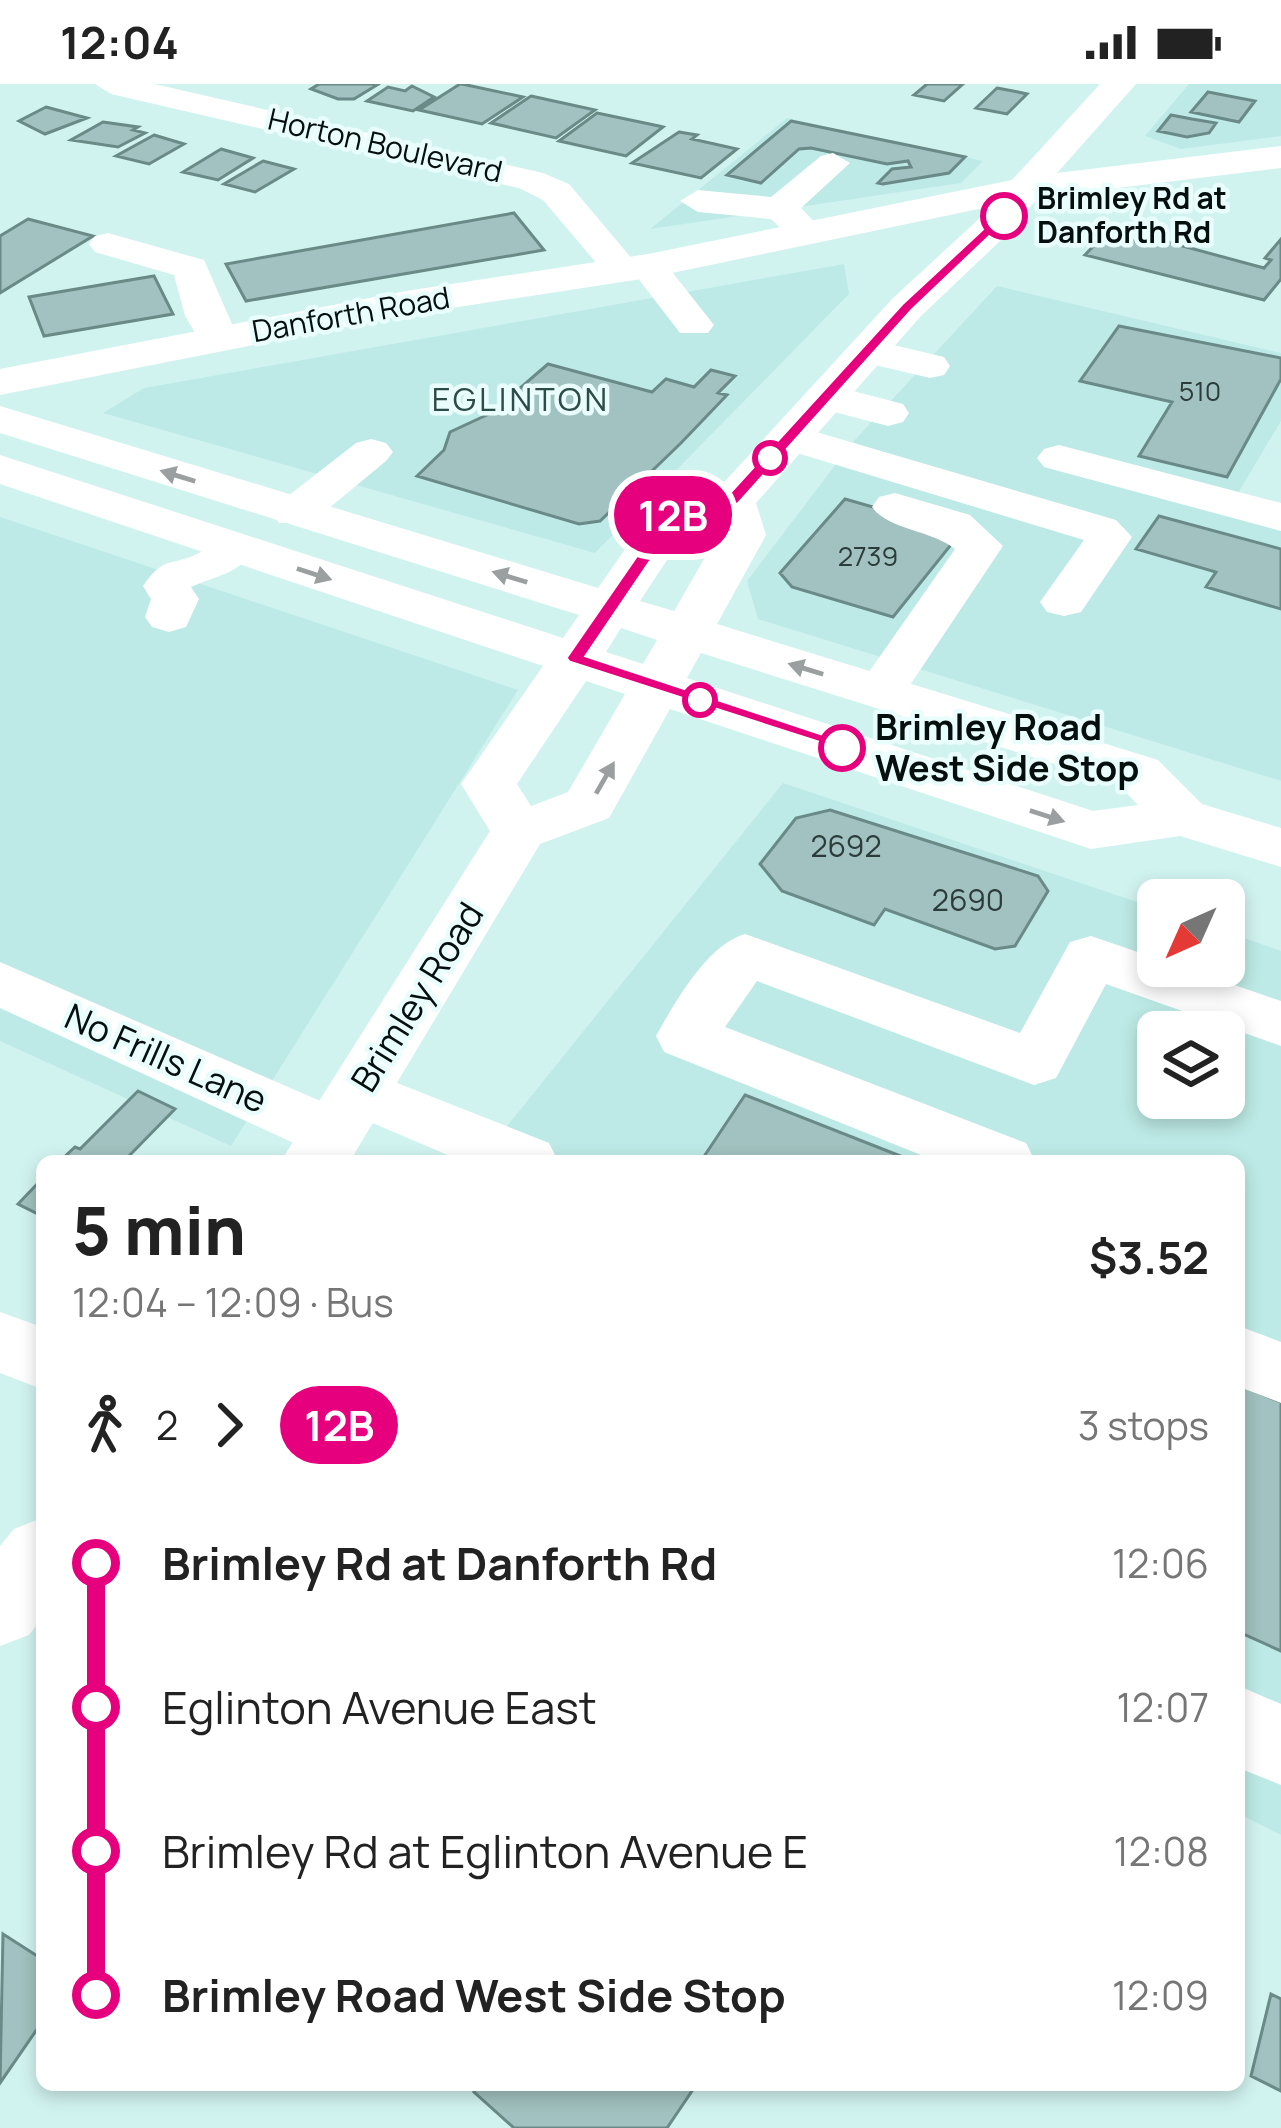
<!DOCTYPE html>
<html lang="en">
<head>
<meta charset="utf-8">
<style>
  body { margin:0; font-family:Manrope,sans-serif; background:#f2f2f2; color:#222; height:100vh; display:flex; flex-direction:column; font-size:45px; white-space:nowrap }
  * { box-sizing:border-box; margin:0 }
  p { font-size:39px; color:#767676 }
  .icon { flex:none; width:66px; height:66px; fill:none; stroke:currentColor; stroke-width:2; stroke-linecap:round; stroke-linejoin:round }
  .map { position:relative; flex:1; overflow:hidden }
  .side { position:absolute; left:36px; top:1071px; width:1209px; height:936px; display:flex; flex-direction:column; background:#fff; border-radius:18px; box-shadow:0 6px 18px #0003 }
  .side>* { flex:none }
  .badge { padding:0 24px; border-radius:39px; font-size:42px; line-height:78px }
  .needle { width:78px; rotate:225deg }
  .tools { position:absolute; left:1137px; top:795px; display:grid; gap:24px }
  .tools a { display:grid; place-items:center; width:108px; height:108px; border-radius:18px; background:#fff; box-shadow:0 6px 18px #0003; font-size:60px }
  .map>.badge { position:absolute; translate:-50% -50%; box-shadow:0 0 0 6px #fff }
  .legs { display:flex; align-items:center; gap:18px; height:132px; padding:0 36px; font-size:39px }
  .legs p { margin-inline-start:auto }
  .summary { display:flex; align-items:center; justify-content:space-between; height:204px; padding:0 36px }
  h1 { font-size:66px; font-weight:800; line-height:90px }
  ul { padding:0 36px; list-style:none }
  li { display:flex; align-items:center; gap:42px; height:144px; font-size:45px }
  li i { display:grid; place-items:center; width:18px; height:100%; margin:0 15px; background:currentColor }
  li i::after { content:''; width:30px; height:30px; margin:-15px; border:9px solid; border-radius:50%; background:#fff }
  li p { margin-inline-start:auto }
  li:first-child i { background:linear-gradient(#0000 50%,currentColor 0) }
  li:last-child i { background:linear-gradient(currentColor 50%,#0000 0) }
  .status { display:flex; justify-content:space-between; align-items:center; height:84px; padding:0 60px; background:#fff; direction:ltr }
  .status svg { height:33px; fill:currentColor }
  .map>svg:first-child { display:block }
  .built { fill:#bdeae6; fill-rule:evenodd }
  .building { fill:#a1c2c0; stroke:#6a8a88; stroke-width:3 }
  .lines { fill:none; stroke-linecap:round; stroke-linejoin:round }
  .minor { fill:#fff; fill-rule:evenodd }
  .major { fill:#fff; fill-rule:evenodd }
  .oneway { fill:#9b9f9f }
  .line-1 { fill:#e6007e; stroke:#fff; stroke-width:3 }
  .stop-1-dot { fill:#fff; stroke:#e6007e; stroke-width:6 }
  .labels { text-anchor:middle; stroke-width:9; stroke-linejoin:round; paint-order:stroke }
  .far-number-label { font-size:27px; fill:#2b3c3a }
  .far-street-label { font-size:30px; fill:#040f0e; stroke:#e9fdfc }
  .far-stop-label { font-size:30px; font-weight:bold; fill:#040f0e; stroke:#e9fdfc; text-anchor:start }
  .number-label { font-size:30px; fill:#2b3c3a }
  .far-neighbourhood-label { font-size:33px; letter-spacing:3px; fill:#2d4b49; stroke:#e9fdfc }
  .stop-label { font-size:36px; font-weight:bold; fill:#040f0e; stroke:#e9fdfc; text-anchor:start }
  .street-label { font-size:36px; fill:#040f0e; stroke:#e9fdfc }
</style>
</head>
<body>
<div class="status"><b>12:04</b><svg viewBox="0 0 49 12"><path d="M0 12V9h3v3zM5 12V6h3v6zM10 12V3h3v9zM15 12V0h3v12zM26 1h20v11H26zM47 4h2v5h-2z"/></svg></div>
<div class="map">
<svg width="1281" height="2044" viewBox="0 0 1281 2044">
  <rect width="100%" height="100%" fill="#d1f3f0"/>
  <!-- built -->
  <path class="built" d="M1189 0H1281V52L1181 65 1145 52Z
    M787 34 983 77 961 99 650 145Z
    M844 180 849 210 595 469 103 329 144 304Z
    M997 202 1281 269V337L1231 421 1281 435V697L758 535 747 497 852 359Z
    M0 433 518 606 231 1062 0 957Z
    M783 699 1158 825V882H1224V847L1281 867V1751L1239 1730V1077H479ZM1158 948H1224V1014H1158Z"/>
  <!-- building -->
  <path class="building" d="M319 0H372L377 1 354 15H338L311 5Z
    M460 0H462L523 13 482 40 419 26Z
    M927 0H963L944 17 914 11Z
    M412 2 434 13 413 27 367 17 388 3 405 7Z
    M997 4 1013 7 1027 10 1007 30 976 24Z
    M1208 8 1255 17 1239 38 1191 28Z
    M531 12 595 26 556 54 491 39Z
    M46 23 87 34 45 50 19 37Z
    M597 29 659 42 663 43 626 72 559 57Z
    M1171 31 1192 35 1216 39 1209 49 1187 53 1158 47Z
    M791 37 965 73 949 89 883 100 878 99 892 85 911 83 908 77 887 80 811 64 799 65 761 99 727 91Z
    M103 38 138 43 133 46 145 49 118 63 71 56Z
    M679 48 697 51 692 55 737 65 701 94 632 79Z
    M154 51 184 60 149 80 116 72Z
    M221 65 253 74 218 96 183 88Z
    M263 77 294 85 255 108 224 100Z
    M514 129 544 166 246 217 226 180Z
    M28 135 93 152 0 209V152Z
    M1105 150 1147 160 1153 154 1264 184 1271 176 1265 174 1281 155V195L1264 216 1085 171Z
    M154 192 173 230 44 252 29 213Z
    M1119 242 1281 274V295L1227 393 1139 372 1172 318 1080 297Z
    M548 280 652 308 666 295 694 303 711 286 735 292 718 309 727 311 681 359 600 437 579 440 417 392 444 366 450 348 491 329Z
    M845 415 946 444 954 457 893 533 792 503 780 489Z
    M1159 432 1281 465V525L1206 503 1216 488 1136 465Z
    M830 726 1038 792 1048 807 1015 862 995 865 885 825 874 841 782 807 760 780 796 734Z
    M138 1007 175 1025 124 1077H60L75 1063 80 1065Z
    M745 1011 913 1077H701Z
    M42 1095V1132L18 1120Z
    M1239 1301 1281 1318V1567L1239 1548Z
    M3 1850 42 1875V1938L0 1999Z
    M1271 1910 1281 1915V2007L1251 1992Z
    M479 2001H696L667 2044H514L474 2008Z"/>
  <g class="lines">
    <!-- minor -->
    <path class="minor" d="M95 0H154L543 89 569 100 633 176 661 174 714 241 708 249H680L637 193 609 194 543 116 519 104 111 10Z
      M833 69 850 79 801 124 822 146 817 154H791L771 135 698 128 680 117 698 106 771 113 821 72Z
      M108 149 204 176 239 256 233 265H205L185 232 174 191 95 168 89 160 95 152Z
      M868 255 944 273 950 282 944 291 930 294 854 276 848 267 854 258Z
      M826 300 903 320 909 329 903 338 888 342 811 322 805 313 811 304Z
      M789 340 1116 436 1132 453 1081 528 1064 532 1047 528 1040 518 1084 456 774 362 767 353 774 344Z
      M371 355 386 359 393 368 386 377 311 439H279L272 429 279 419 356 359Z
      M1059 361 1281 419V447L1044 383 1037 374 1044 365Z
      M895 409 970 431 1003 462 898 619 880 623 862 619 855 608 955 465C932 446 888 446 872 423L879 413Z
      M233 450 249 454 256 464C238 491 217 491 191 503L199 515 186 543 169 548 152 543 145 533 151 515 143 502C165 470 172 483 199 469 212 462 218 454 233 450Z
      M745 850 1020 949 1070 858 1091 852 1158 875V882H1180L1281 917V962L1106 900 1056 994 1034 1001 757 897 725 943 1026 1059 1035 1077H936L664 968 656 952C675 918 707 861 745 850Z
      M0 878 355 1032 364 1049 355 1066 332 1073 309 1066 0 924Z
      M359 984 549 1059 558 1077H462L337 1024 328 1007 337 990Z
      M0 1228 42 1243V1305L0 1289Z
      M1239 1242 1281 1258V1319L1239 1303Z
      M1239 1602 1281 1620V1701L1239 1684Z"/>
    <!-- major -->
    <path class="major" d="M1100 0H1136L1057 89 1281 62V84L1037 114 1018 140 921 232 756 419 766 451 717 540 1158 676 1202 720 1281 744V783L1180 752 1091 765 670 625 609 734 540 760 350 1077H281L490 747 461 700 543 582 0 400V371L563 554 579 531 0 349V322L598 504 656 421 716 407 893 214 993 122 648 194 406 231 0 311V285L406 207 648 170 1012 96ZM714 436 718 451 674 527 640 517 690 441ZM621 544 657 556 643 580 606 568ZM701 569 1118 700 1138 721 1093 727 687 594ZM586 597 625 610 568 708 531 722 517 700Z
      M42 1434V1534L29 1551 0 1562V1462L14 1445Z"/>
  </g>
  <!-- one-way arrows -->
  <defs><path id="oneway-solid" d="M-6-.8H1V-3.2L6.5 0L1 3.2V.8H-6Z" transform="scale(3)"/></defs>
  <g class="oneway">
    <use href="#oneway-solid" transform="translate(178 392) rotate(-163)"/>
    <use href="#oneway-solid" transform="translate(314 490) rotate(18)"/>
    <use href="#oneway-solid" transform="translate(510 493) rotate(-163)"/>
    <use href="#oneway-solid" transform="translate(806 585) rotate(-163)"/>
    <use href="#oneway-solid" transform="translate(605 694) rotate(-60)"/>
    <use href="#oneway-solid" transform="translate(1047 732) rotate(18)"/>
  </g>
  <!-- line-1 -->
  <path class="line-1" d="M999 130 1011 132 912 226 738 420 679 435 586 572 849 659V668L569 578 566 574 667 428 726 413 902 220Z"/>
  <!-- markers -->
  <g class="stop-1-dot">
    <circle cx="1004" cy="132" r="21"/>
    <circle cx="770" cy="374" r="15"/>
    <circle cx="700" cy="616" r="15"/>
    <circle cx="842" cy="664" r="21"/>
  </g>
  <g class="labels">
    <!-- far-number labels -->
    <g class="far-number-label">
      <text x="1200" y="317">510</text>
      <text x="868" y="482">2739</text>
    </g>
    <!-- far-street labels -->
    <g class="far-street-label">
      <text transform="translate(385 62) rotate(13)" y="10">Horton Boulevard</text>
      <text transform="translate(351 231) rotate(-10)" y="10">Danforth Road</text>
    </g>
    <!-- far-stop labels -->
    <g class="far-stop-label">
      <text x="1037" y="125">Brimley Rd at<tspan x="1037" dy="34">Danforth Rd</tspan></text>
    </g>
    <!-- number labels -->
    <g class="number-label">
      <text x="846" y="773">2692</text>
      <text x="968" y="827">2690</text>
    </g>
    <!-- far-neighbourhood labels -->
    <g class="far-neighbourhood-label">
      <text x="521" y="327">EGLINTON</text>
    </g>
    <!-- stop labels -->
    <g class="stop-label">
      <text x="875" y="656">Brimley Road<tspan x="875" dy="41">West Side Stop</tspan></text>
    </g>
    <!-- street labels -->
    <g class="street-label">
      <text transform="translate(417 913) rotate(-58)" y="13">Brimley Road</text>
      <text transform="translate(166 974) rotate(24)" y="13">No Frills Lane</text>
    </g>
  </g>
</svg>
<div class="tools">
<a><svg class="needle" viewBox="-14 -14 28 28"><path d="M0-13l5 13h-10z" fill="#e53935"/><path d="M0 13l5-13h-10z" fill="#767676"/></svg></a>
<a><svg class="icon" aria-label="layers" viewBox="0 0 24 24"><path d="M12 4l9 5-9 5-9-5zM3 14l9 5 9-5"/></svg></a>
</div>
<b class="badge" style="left:673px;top:431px;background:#e6007e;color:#fff">12B</b>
<section class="side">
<div class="summary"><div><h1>5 min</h1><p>12:04 – 12:09 · Bus</p></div><b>$3.52</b></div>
<div class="legs"><svg class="icon" aria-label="walk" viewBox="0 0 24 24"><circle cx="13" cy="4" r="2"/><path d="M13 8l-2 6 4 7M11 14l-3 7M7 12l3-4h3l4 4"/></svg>2<svg class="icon" aria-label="forward" viewBox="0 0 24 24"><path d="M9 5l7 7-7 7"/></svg><b class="badge" style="background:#e6007e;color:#fff">12B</b><p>3 stops</p></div>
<ul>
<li><i style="color:#e6007e"></i><b>Brimley Rd at Danforth Rd</b><p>12:06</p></li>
<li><i style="color:#e6007e"></i><span>Eglinton Avenue East</span><p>12:07</p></li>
<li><i style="color:#e6007e"></i><span>Brimley Rd at Eglinton Avenue E</span><p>12:08</p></li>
<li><i style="color:#e6007e"></i><b>Brimley Road West Side Stop</b><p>12:09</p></li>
</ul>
</section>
</div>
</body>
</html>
